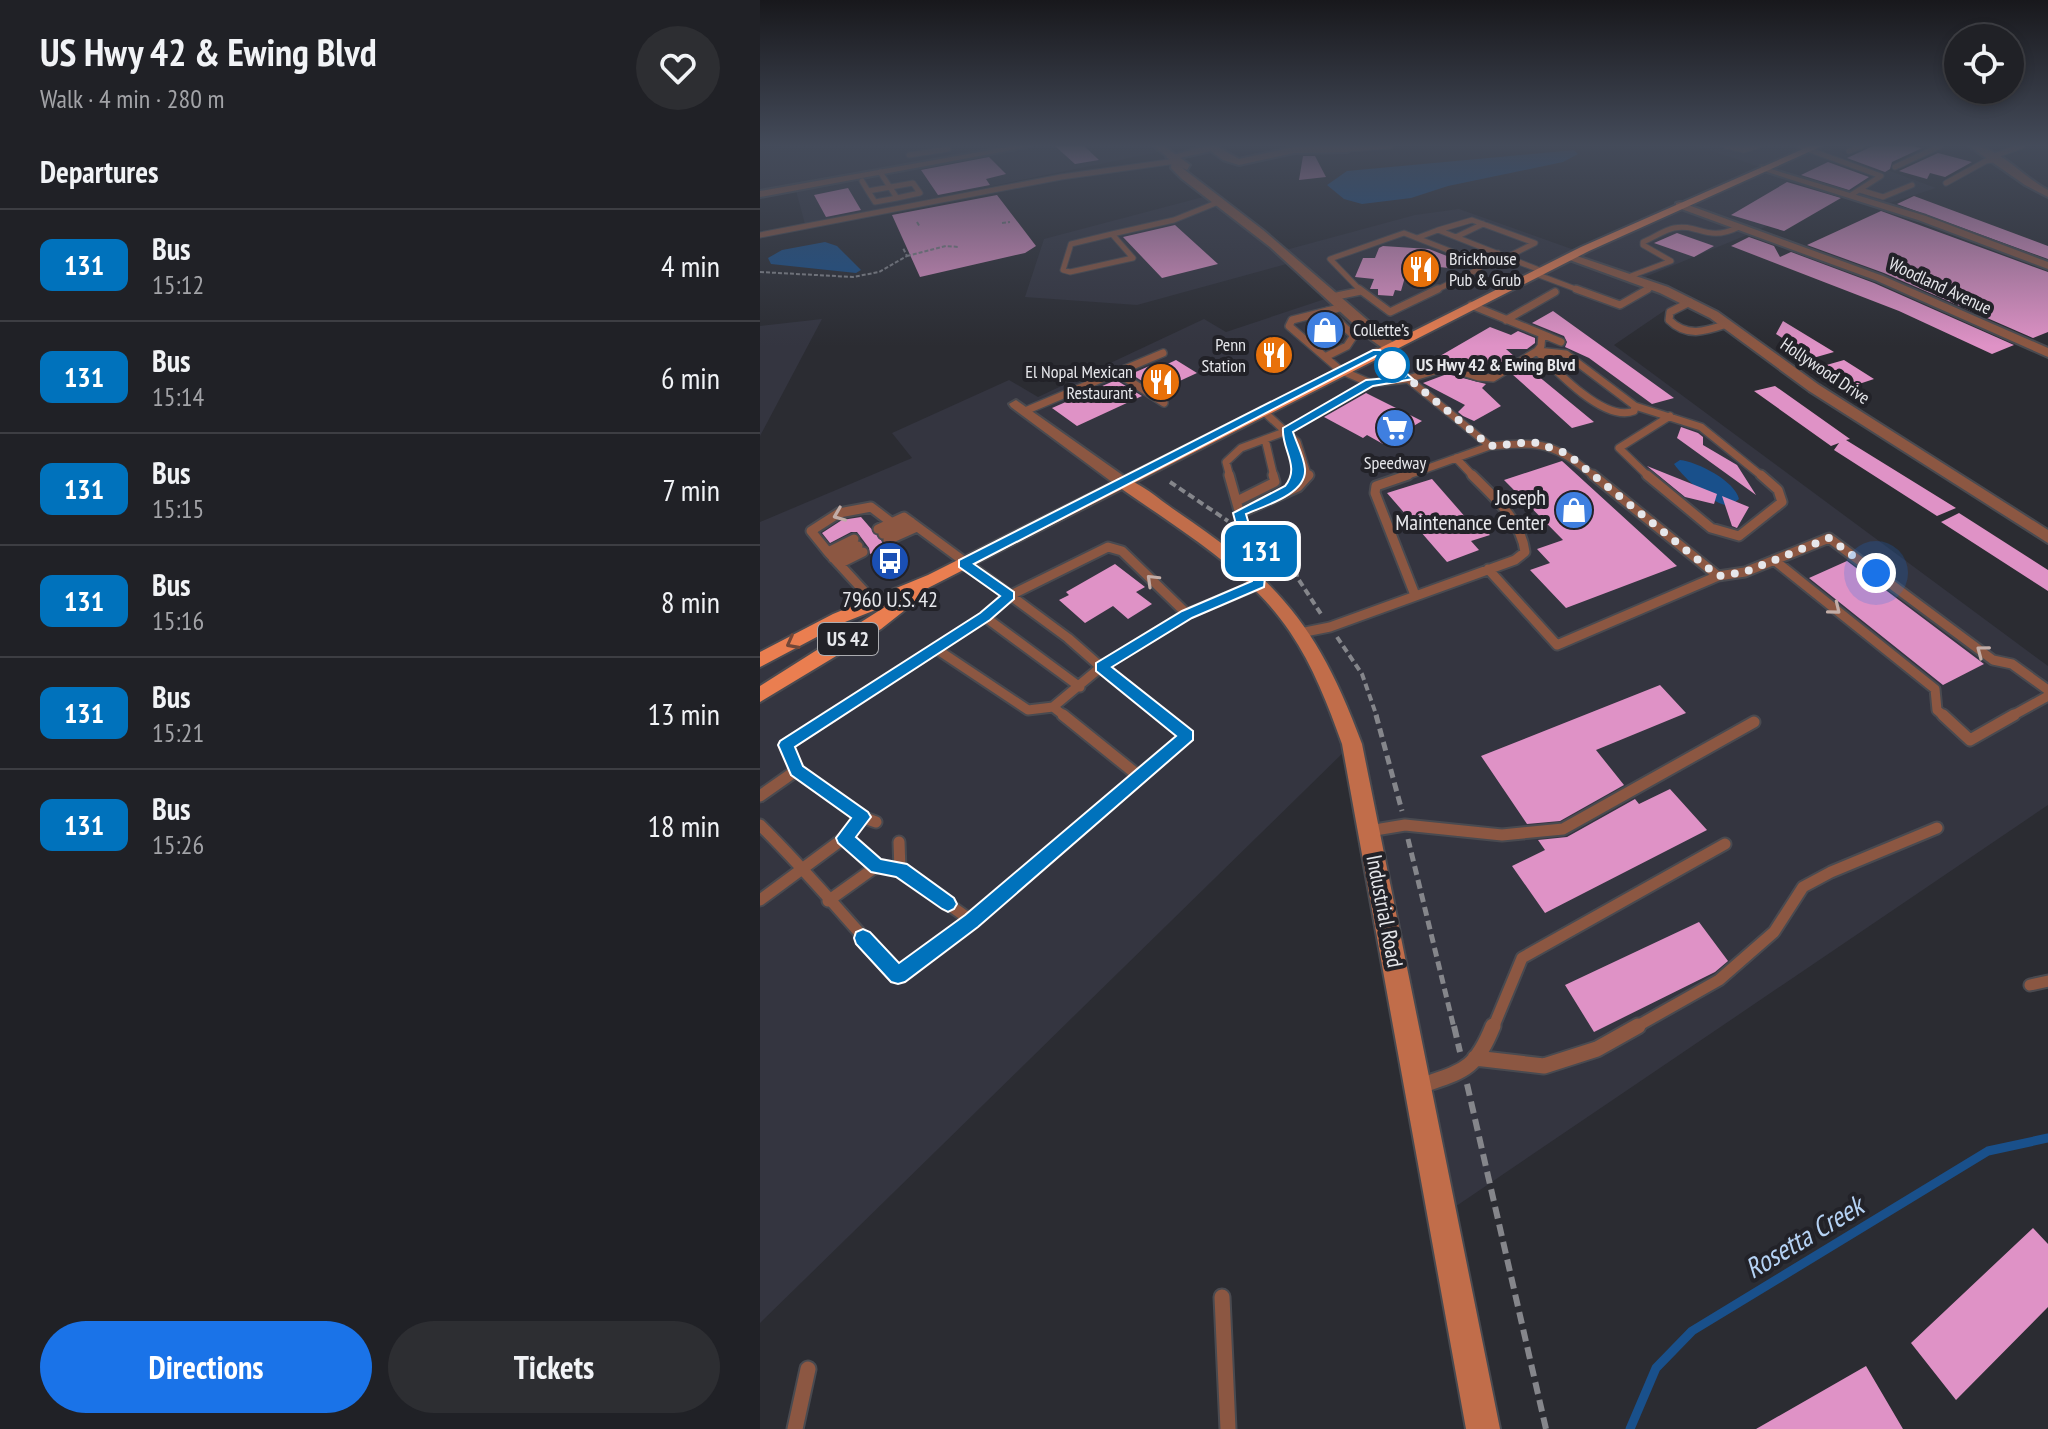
<!DOCTYPE html>
<html lang="en">
<head>
<meta charset="utf-8">
<style>
  body { margin:0; font-family:"PT Sans Narrow",sans-serif; background:#2d2e32; color:#f1f3f6; height:100vh; display:flex; flex-direction:column; font-size:30px; white-space:nowrap }
  * { box-sizing:border-box; margin:0 }
  p { font-size:26px; color:#a2a3a7 }
  .icon { flex:none; width:44px; height:44px; fill:none; stroke:currentColor; stroke-width:2; stroke-linecap:round; stroke-linejoin:round }
  .map { position:relative; flex:1; overflow:hidden }
  .panel { display:flex; flex-direction:column; background:#202126; width:760px }
  .panel>* { flex:none }
  .badge { padding:0 16px; border-radius:12px; font-size:28px; line-height:52px }
  .buttons { position:absolute; left:1184px; top:24px; display:grid; gap:16px }
  .buttons a { display:grid; place-items:center; width:80px; height:80px; border-radius:50%; background:#202126; box-shadow:0 4px 12px #0003,0 0 0 2px #3d3e43; font-size:40px }
  .you { position:absolute; width:40px; height:40px; margin:-20px; border:6px solid #fff; border-radius:50%; background:#1a73e8; box-shadow:0 0 0 12px #1a73e833 }
  .map>.badge { position:absolute; translate:-50% -50%; box-shadow:0 0 0 4px #fff }
  h2 { padding:0 40px; font-size:30px; line-height:72px }
  .round { display:grid; place-items:center; flex:none; width:84px; height:84px; border-radius:42px; background:#2d2e32 }
  .head { display:flex; align-items:center; justify-content:space-between; height:136px; padding:0 40px }
  h1 { font-size:38px; font-weight:800; line-height:60px }
  .cta { display:flex; gap:16px; margin-top:auto; padding:16px 40px }
  .cta a { flex:1; height:92px; border-radius:48px; background:#1a73e8; color:#fff; font-size:32px; font-weight:800; line-height:92px; text-align:center }
  .cta a+a { background:#2d2e32; color:#f1f3f6 }
  ul { padding:0; list-style:none }
  li { display:flex; align-items:center; gap:24px; height:112px; padding:0 40px; border-top:2px solid #3d3e43 }
  li div { flex:1 }
  li b { display:block; font-size:30px }
  li em { font-style:normal }
  li .badge { min-width:88px; font-weight:700; text-align:center }
  main { display:flex; flex:1; min-height:0 }
  .map>svg:first-child { display:block }
  .built { fill:#343540 }
  .water { fill:#19508b }
  .lines { fill:none; stroke-linecap:round; stroke-linejoin:round }
  .stream { stroke:#19508b; stroke-width:9 }
  .building { fill:#df92c6 }
  .service-far4-casing { stroke:#494a50; stroke-width:7 }
  .service-far3-casing { stroke:#494a50; stroke-width:10 }
  .service-far2-casing { stroke:#494a50; stroke-width:13 }
  .service-far1-casing { stroke:#494a50; stroke-width:15 }
  .service-casing { stroke:#494a50; stroke-width:19 }
  .minor-casing { stroke:#494a50; stroke-width:4 }
  .tertiary-casing { stroke:#494a50; stroke-width:4 }
  .secondary-casing { stroke:#494a50; stroke-width:4 }
  .primary-casing { stroke:#494a50; stroke-width:4 }
  .path-far3 { stroke:#85868b; stroke-width:2; stroke-dasharray:4 2; stroke-linecap:butt }
  .path-far2 { stroke:#85868b; stroke-width:4; stroke-dasharray:7 4; stroke-linecap:butt }
  .path-far1 { stroke:#85868b; stroke-width:5; stroke-dasharray:9 5; stroke-linecap:butt }
  .path { stroke:#85868b; stroke-width:6; stroke-dasharray:12 6; stroke-linecap:butt }
  .service-far4 { stroke:#8c5742; stroke-width:5 }
  .service-far3 { stroke:#8c5742; stroke-width:7 }
  .service-far2 { stroke:#8c5742; stroke-width:9 }
  .service-far1 { stroke:#8c5742; stroke-width:11 }
  .service { stroke:#8c5742; stroke-width:15 }
  .minor { fill:#8c5742; fill-rule:evenodd }
  .tertiary { fill:#8c5742; fill-rule:evenodd }
  .secondary { fill:#c16d4a; fill-rule:evenodd }
  .primary { fill:#ea7e50; fill-rule:evenodd }
  .oneway { stroke:#c2ada7 }
  .oneway2 { stroke:#724738 }
  .line { fill:#0072bc; stroke:#fff; stroke-width:2 }
  .walk { stroke:#e6e7eb; stroke-width:8; stroke-dasharray:0 14.4 }
  .stop-dot { fill:#fff; stroke:#0072bc; stroke-width:4 }
  .labels { text-anchor:middle; stroke-width:8; stroke-linejoin:round; paint-order:stroke }
  .far-poi-label { font-size:18px; fill:#e6e7eb; stroke:#222228; text-anchor:start }
  .far-street-label { font-size:18px; fill:#e6e7eb; stroke:#222228 }
  .far-stop-label { font-size:18px; font-weight:bold; fill:#e6e7eb; stroke:#222228; text-anchor:start }
  .shield { fill:#222228; stroke:#abacb0; stroke-width:2 }
  .shield-label { font-size:20px; font-weight:bold; fill:#e6e7eb }
  .poi-label { font-size:22px; fill:#e6e7eb; stroke:#222228; text-anchor:end }
  .street-label { font-size:22px; fill:#e6e7eb; stroke:#222228 }
  .near-water-label { font-size:28px; font-style:italic; fill:#b5d2f4; stroke:#222228 }
</style>
</head>
<body>
<main>
<section class="panel">
<div class="head"><div><h1>US Hwy 42 &amp; Ewing Blvd</h1><p>Walk · 4 min · 280 m</p></div><a class="round"><svg class="icon" aria-label="heart" viewBox="0 0 24 24"><path d="M12 20l-8-8c-3-5 5-10 8-4 3-6 11-1 8 4z"/></svg></a></div>
<h2>Departures</h2>
<ul>
<li><span class="badge" style="background:#0072bc;color:#fff">131</span><div><b>Bus</b><p>15:12</p></div><em>4 min</em></li>
<li><span class="badge" style="background:#0072bc;color:#fff">131</span><div><b>Bus</b><p>15:14</p></div><em>6 min</em></li>
<li><span class="badge" style="background:#0072bc;color:#fff">131</span><div><b>Bus</b><p>15:15</p></div><em>7 min</em></li>
<li><span class="badge" style="background:#0072bc;color:#fff">131</span><div><b>Bus</b><p>15:16</p></div><em>8 min</em></li>
<li><span class="badge" style="background:#0072bc;color:#fff">131</span><div><b>Bus</b><p>15:21</p></div><em>13 min</em></li>
<li><span class="badge" style="background:#0072bc;color:#fff">131</span><div><b>Bus</b><p>15:26</p></div><em>18 min</em></li>
</ul>
<div class="cta"><a>Directions</a><a>Tickets</a></div>
</section>
<div class="map">
<svg width="1288" height="1429" viewBox="0 0 1288 1429">
  <rect width="100%" height="100%" fill="#2b2c32"/>
  <!-- built -->
  <path class="built" d="M25 146H398L404 151 45 224 35 187 0 194V150Z
    M937 146H1062L1176 188 1123 205 1080 192 994 232 878 280 923 298 854 345 1288 666V805L683 1215 591 745 0 1323V522L152 458 132 433 249 380 278 397 444 319 466 332 571 297 534 262 377 305 265 297 284 239 447 196 522 251 655 215 699 209 820 252 1003 168Z
    M62 319 0 436V326Z"/>
  <!-- water -->
  <path class="water" d="M814 150 818 154 803 162 688 186 651 198 602 204 584 199 567 185 587 171Z
    M65 242 77 246 101 270 96 273 11 264 8 258 22 250Z
    M920 460C938 462 975 481 979 499L970 506C951 504 925 479 914 464Z"/>
  <g class="lines">
    <!-- stream -->
    <path class="stream" d="M870 1429 896 1368 932 1331 1228 1151 1288 1138"/>
  </g>
  <!-- building -->
  <path class="building" d="M295 146H324L339 160 315 164Z
    M1113 146H1152L1162 148 1132 162 1130 169 1125 172 1087 158Z
    M1178 153 1212 162 1185 177 1170 173 1167 179 1139 171Z
    M543 156H555L566 177 539 180Z
    M229 157 246 174 226 179 230 185 178 195 161 170Z
    M1068 162 1109 177 1089 190 1041 175Z
    M1027 182 1081 198 1024 231 971 215Z
    M88 188 101 210 66 217 54 195Z
    M237 195 276 246 265 253 160 277 132 215Z
    M1154 196 1288 246V259L1137 204Z
    M1121 211 1288 272V332L1273 338 1124 273 1047 245Z
    M415 225 458 264 402 278 363 237Z
    M917 233 954 246 934 257 894 243Z
    M989 237 1014 246 1020 257 1031 252 1114 283 1254 345 1232 354 1139 311 971 246Z
    M623 246 669 249 692 258 689 268 679 267 677 273 668 272 667 279 645 277 641 291 635 290 633 296 618 295V289H610L614 279 595 277 603 258H615L619 248Z
    M793 311 914 398 892 404 829 358 805 347 807 342 804 336 772 323Z
    M1023 321 1074 352 1053 358 1016 334Z
    M730 327 751 335 758 331 775 338V343L767 349H746L755 357 731 371H719L680 356Z
    M416 360 437 373 398 391 371 374 394 364 399 368Z
    M1084 360 1114 379 1093 386 1063 366Z
    M766 366 834 422 812 428 752 374Z
    M687 374 726 384 722 388 741 406 714 421 703 416 698 412 705 405 663 383Z
    M356 380 382 396 317 426 292 408Z
    M1015 386 1090 439 1086 440 1196 508 1177 516 1074 450 1079 443 1071 446 994 391Z
    M606 393 662 421 623 444 607 435 603 438 564 417Z
    M921 427 938 433 943 437V445L977 465 996 495 917 438Z
    M802 461 917 566 806 608 770 570 790 563 777 549 803 540 744 480Z
    M887 466 957 494 954 504 925 497Z
    M672 479 707 519 712 517 730 535 711 541 719 550 687 562 627 493Z
    M962 496 989 507 977 528 972 526Z
    M1199 513 1288 570V591L1181 522Z
    M101 517 127 547 110 554 109 548 97 532H91L70 543 62 533 82 520Z
    M1087 561 1224 664 1183 685 1049 578Z
    M355 564 385 587 376 592 392 604 368 619 353 606 325 623 299 600 309 595 306 592Z
    M900 685 926 713 836 750 864 785 800 821 767 824 721 756Z
    M910 789 947 830 785 913 752 866 785 850 778 840 807 837 875 799 879 804Z
    M939 922 968 961 955 972 834 1032 805 985Z
    M1273 1228 1288 1244V1307L1196 1400 1151 1343Z
    M1106 1366 1143 1429H996Z"/>
  <g class="lines">
    <defs>
      <path id="service-far4" d="M966 146 984 150 998 146
        M1039 146 1121 176 1091 195
        M587 149 630 146
        M1089 151 1101 146
        M149 155 188 149
        M1234 156 1262 146
        M1135 167 1180 146
        M102 181 108 191 153 183 160 193 137 198
        M1186 183 1226 161 1238 159
        M1100 190 1123 197 1152 185
        M108 191 115 202 137 198 120 172
        M678 230 712 220 775 243 747 257
        M352 234 373 258 310 272 303 270 311 244Z
        M352 234 414 220 461 201
        M0 235 301 177 416 161
        M696 237 723 224
        M657 238 678 230 782 271
        M721 263 738 253
        M776 274 821 291
        M868 277 911 261 883 245V242C893 238 904 230 914 228 938 223 947 243 979 227
        M601 291 570 259 644 233 721 263
        M674 291 719 269 721 263
        M885 291 893 286"/>
      <path id="service-far3" d="M599 289 630 312 678 289
        M816 289 860 305 888 289
        M572 297 601 291
        M930 302 910 312 909 320C927 338 946 331 967 324
        M711 305 782 334 781 346 777 351
        M567 311 593 335
        M746 320 795 292
        M782 334 801 342
        M777 351 806 354 875 406 874 411C845 423 796 371 777 351Z
        M617 352 648 379 687 367 718 377 733 378 777 351
        M565 357 587 346 595 334 607 329
        M356 372 404 403
        M610 383 648 379 730 446 643 477
        M875 406 941 427 1003 477
        M502 410 537 442 548 477
        M265 411 403 353
        M527 433 539 471 536 477
        M505 439 514 477
        M730 446C782 441 794 443 835 477
        M696 458 714 477
        M470 477 466 462 481 448 527 431 610 383 580 370 529 326 532 320 583 307
        M889 477 859 448 910 416"/>
      <path id="service-far2" d="M648 475 616 486 615 493 655 595
        M887 475 951 528 979 536 1022 502 1018 490 1001 475
        M530 489 537 475
        M477 501 515 482 513 475
        M480 513 538 487 549 475
        M118 529 144 517 308 638 341 667 427 614 499 584 501 548 485 532 469 475
        M123 534 151 522
        M94 539 68 552 114 602
        M128 540 157 527
        M68 552 51 531 79 513 111 507 132 523
        M73 558 98 546
        M1014 560 1175 689 1177 710 1185 717
        M79 564 103 552
        M728 569 797 645 958 576 833 475
        M958 576 985 572 1069 538 1233 660 1252 664 1288 690
        M225 617 249 596 348 547 362 551 427 614
        M540 633 570 627 755 560 765 552C761 520 733 496 712 475
        M175 648 268 710 293 707 341 667 404 717
        M293 707 306 717
        M69 717 225 617 320 687
        M1250 717 1288 696"/>
      <path id="service-far1" d="M1183 715 1210 740 1254 715
        M380 777 427 735 402 715
        M0 796 37 770 26 745 72 715
        M102 817 116 822
        M0 825C49 873 91 925 138 975L212 921 380 777 303 715
        M609 831 645 825 742 835 803 829 994 722
        M84 838 117 866 140 870 212 921
        M139 842 140 870
        M0 900 84 838 102 817 37 770
        M68 901 117 866
        M1270 985 1288 981
        M733 1028 762 958 965 844
        M874 1028 959 980 1014 932 1043 887 1071 872 1177 828"/>
      <path id="service" d="M715 1058 784 1066 837 1049 878 1026
        M660 1086C703 1071 715 1071 733 1026
        M462 1297 468 1429
        M35 1429 48 1369"/>
      <path id="minor" d="M253 146H272L0 197V191Z
        M446 146H456L479 159 534 147 587 146 592 149 587 152 534 153 479 165 463 160 451 151 411 160 406 157Z
        M1209 146C1239 145 1262 177 1288 190V197L1265 185Z
        M1001 166 1166 216 1288 262V269L1158 220 1001 170Z
        M920 202 1123 276 1288 348V357L1115 280 916 207V203Z
        M811 254 908 287 958 312 1059 385 1288 530V543L1049 391 950 318 900 293 807 259V255Z
        M256 400 368 479V485H356L251 407 249 404Z"/>
      <path id="tertiary" d="M393 146H404L430 165 427 170 421 167 503 230 634 343V349H624L610 339 510 247 422 179 411 168 412 160Z"/>
      <path id="secondary" d="M362 477C382 483 402 502 419 513 520 581 560 630 602 744L740 1429H706L582 744C568 705 553 666 530 632 487 568 418 529 356 485V479Z"/>
      <path id="primary" d="M1050 146H1062L829 251 166 589 164 595 121 629 0 702V686L128 605 85 622 0 667V652L73 614 168 575 821 247Z"/>
    </defs>
    <!-- service-far4 casing -->
    <use href="#service-far4" class="service-far4-casing"/>
    <!-- service-far3 casing -->
    <use href="#service-far3" class="service-far3-casing"/>
    <!-- service-far2 casing -->
    <use href="#service-far2" class="service-far2-casing"/>
    <!-- service-far1 casing -->
    <use href="#service-far1" class="service-far1-casing"/>
    <!-- service casing -->
    <use href="#service" class="service-casing"/>
    <!-- minor casing -->
    <use href="#minor" class="minor-casing"/>
    <!-- tertiary casing -->
    <use href="#tertiary" class="tertiary-casing"/>
    <!-- secondary casing -->
    <use href="#secondary" class="secondary-casing"/>
    <!-- primary casing -->
    <use href="#primary" class="primary-casing"/>
    <!-- path-far3 -->
    <path class="path-far3" d="M157 222 160 227
      M242 223 250 222
      M147 256 186 246 199 247
      M0 272 93 277 119 272 147 256 143 248"/>
    <!-- path-far2 -->
    <path class="path-far2" d="M410 482 468 521
      M512 537 535 555 537 577 561 614
      M577 637 602 674 617 717"/>
    <!-- path-far1 -->
    <path class="path-far1" d="M616 715 642 811
      M648 839 694 1028"/>
    <!-- path -->
    <path class="path" d="M694 1026 700 1052
      M707 1084 786 1429"/>
    <!-- service-far4 -->
    <use href="#service-far4" class="service-far4"/>
    <!-- service-far3 -->
    <use href="#service-far3" class="service-far3"/>
    <!-- service-far2 -->
    <use href="#service-far2" class="service-far2"/>
    <!-- service-far1 -->
    <use href="#service-far1" class="service-far1"/>
    <!-- service -->
    <use href="#service" class="service"/>
    <!-- minor -->
    <use href="#minor" class="minor"/>
    <!-- tertiary -->
    <use href="#tertiary" class="tertiary"/>
    <!-- secondary -->
    <use href="#secondary" class="secondary"/>
    <!-- primary -->
    <use href="#primary" class="primary"/>
  </g>
  <!-- one-way arrows -->
  <defs><path id="oneway-chevron" d="M-2-3.5L2.5 0L-2 3.5" fill="none" stroke-width="1.6" stroke-linecap="round" stroke-linejoin="round" transform="scale(2)"/></defs>
  <g class="oneway">
    <use href="#oneway-chevron" transform="translate(79 515) rotate(158)"/>
    <use href="#oneway-chevron" transform="translate(392 580) rotate(-136)"/>
    <use href="#oneway-chevron" transform="translate(1075 609) rotate(39)"/>
    <use href="#oneway-chevron" transform="translate(1222 651) rotate(-143)"/>
  </g>
  <use class="oneway2" href="#oneway-chevron" transform="translate(32 643) rotate(152)"/>
  <!-- sky -->
  <linearGradient id="sky" x2="0" y2="1"><stop stop-color="#18181c"/><stop offset="0.42" stop-color="#444b5a"/><stop offset="1" stop-color="#444b5a" stop-opacity="0"/></linearGradient>
  <rect width="1288" height="346" fill="url(#sky)"/>
  <!-- line -->
  <path class="line" d="M613 350H620L653 379 613 386 533 432C537 444 544 457 545 469 547 494 504 506 486 514L491 531 508 548 504 587 432 618 352 667 433 731V740L218 927 145 982 138 984 131 982 96 944 94 938 96 932 103 929 110 932 139 963 205 915 416 736 336 671V663L422 611 492 581 495 549 478 532 473 513 525 486C541 467 521 449 523 428L606 380 639 377 616 356 214 564 254 592V599L230 620 35 747 43 766 108 812 111 817 96 837 121 859 147 864 194 898 197 904 194 909 188 912 182 909 136 877 111 872 78 843 76 838 91 818 31 775 18 745 20 741 220 613 240 596 199 567V560Z"/>
  <g class="lines">
    <!-- walk -->
    <path class="walk" d="M632 365 730 446 773 442 806 453 958 576 985 572 1069 538 1116 573"/>
  </g>
  <!-- icons -->
  <defs>
    <symbol id="restaurant-disc" viewBox="-11 -11 22 22"><circle r="9.5" fill="#e8710a" stroke="#222228"/><path d="M-5-6h1v4h1v-4h1v4h1v-4h1v5L-1.5 .5V6h-2V.5L-5-1ZM5-6V6H3V1.5H1.5Q1.5-4 5-6Z" fill="#fff"/></symbol>
    <symbol id="shop-disc" viewBox="-11 -11 22 22"><circle r="9.5" fill="#3f7fe0" stroke="#222228"/><path d="M-5-2.5h2.3a2.7 3.5 0 0 1 5.4 0H5L5.5 6h-11ZM-1.5-2.5h3a1.5 2.3 0 0 0-3 0Z" fill="#fff"/></symbol>
    <symbol id="supermarket-disc" viewBox="-11 -11 22 22"><circle r="9.5" fill="#3f7fe0" stroke="#222228"/><path d="M-6-5.5h2.5l.6 2H6L4.5 2H-2.5L-4.4-4H-6ZM-1.5 3.2a1.3 1.3 0 1 0 .1 0ZM3 3.2a1.3 1.3 0 1 0 .1 0Z" fill="#fff"/></symbol>
    <symbol id="bus-disc" viewBox="-11 -11 22 22"><circle r="9.5" fill="#1a4fb4" stroke="#222228"/><path d="M-5-6H5V4H4V6H2V4H-2V6H-4V4H-5ZM-3.5-4V0h7V-4ZM-3.5 1.2v1.5H-2V1.2ZM2 1.2v1.5H3.5V1.2Z" fill="#fff"/></symbol>
  </defs>
  <g fill-rule="evenodd">
    <use href="#restaurant-disc" x="639" y="247" width="44" height="44"/>
    <use href="#shop-disc" x="543" y="308" width="44" height="44"/>
    <use href="#restaurant-disc" x="492" y="333" width="44" height="44"/>
    <use href="#restaurant-disc" x="379" y="360" width="44" height="44"/>
    <use href="#supermarket-disc" x="613" y="406" width="44" height="44"/>
    <use href="#shop-disc" x="792" y="488" width="44" height="44"/>
    <use href="#bus-disc" x="108" y="539" width="44" height="44"/>
  </g>
  <!-- markers -->
  <circle class="stop-dot" cx="632" cy="365" r="16"/>
  <g class="labels">
    <!-- far-poi labels -->
    <g class="far-poi-label">
      <text x="689" y="265">Brickhouse<tspan x="689" dy="21">Pub &amp; Grub</tspan></text>
      <text x="593" y="336">Collette’s</text>
      <text x="486" y="351" text-anchor="end">Penn<tspan x="486" dy="21">Station</tspan></text>
      <text x="373" y="378" text-anchor="end">El Nopal Mexican<tspan x="373" dy="21">Restaurant</tspan></text>
      <text x="635" y="469" text-anchor="middle">Speedway</text>
    </g>
    <!-- far-street labels -->
    <g class="far-street-label">
      <text transform="translate(1180 286) rotate(25)" y="6">Woodland Avenue</text>
      <text transform="translate(1065 371) rotate(34)" y="6">Hollywood Drive</text>
    </g>
    <!-- far-stop labels -->
    <g class="far-stop-label">
      <text x="656" y="371">US Hwy 42 &amp; Ewing Blvd</text>
    </g>
    <!-- shield labels -->
    <rect class="shield" x="58" y="623" width="60" height="32" rx="6"/>
    <g class="shield-label">
      <text x="88" y="646">US 42</text>
    </g>
    <!-- poi labels -->
    <g class="poi-label">
      <text x="786" y="505">Joseph<tspan x="786" dy="25">Maintenance Center</tspan></text>
      <text x="130" y="607" text-anchor="middle">7960 U.S. 42</text>
    </g>
    <!-- street labels -->
    <g class="street-label">
      <text transform="translate(625 911) rotate(79)" y="8">Industrial Road</text>
    </g>
    <!-- near-water labels -->
    <g class="near-water-label">
      <text transform="translate(1044 1237) rotate(-31)" y="10">Rosetta Creek</text>
    </g>
  </g>
</svg>
<div class="buttons">
<a><svg class="icon" aria-label="locate" viewBox="0 0 24 24"><circle cx="12" cy="12" r="6"/><path d="M12 2v4M12 18v4M2 12h4M18 12h4"/></svg></a>
</div>
<div class="you" style="left:1116px;top:573px"></div>
<b class="badge" style="left:501px;top:551px;background:#0072bc;color:#fff">131</b>
</div>
</main>
</body>
</html>
